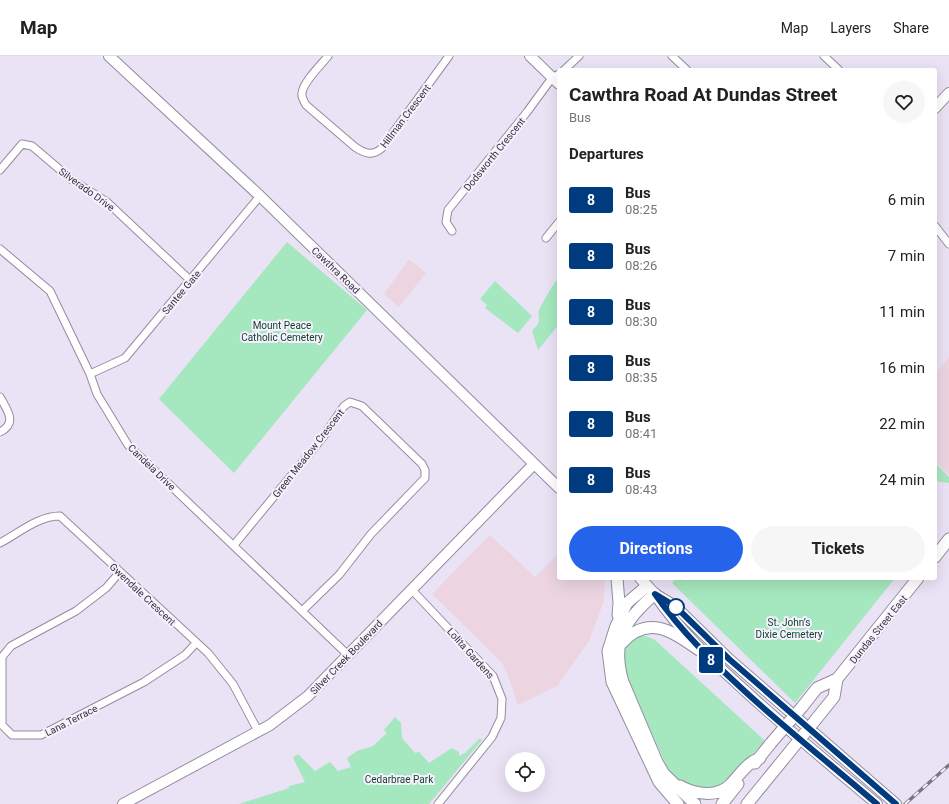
<!DOCTYPE html>
<html lang="en">
<head>
<meta charset="utf-8">
<style>
  body { margin:0; font-family:Roboto,sans-serif; background:#f6f6f6; color:#222; height:100vh; display:flex; flex-direction:column; font-size:15px; white-space:nowrap }
  * { box-sizing:border-box; margin:0 }
  p { font-size:13px; color:#767676 }
  .icon { flex:none; width:22px; height:22px; fill:none; stroke:currentColor; stroke-width:2; stroke-linecap:round; stroke-linejoin:round }
  .map { position:relative; flex:1; overflow:hidden }
  .details { position:absolute; left:557px; top:12px; width:380px; height:512px; display:flex; flex-direction:column; background:#fff; border-radius:4px; box-shadow:0 4px 16px #0002 }
  .details>* { flex:none }
  .badge { padding:0 8px; border-radius:3px; font-size:14px; line-height:26px }
  .buttons { position:absolute; left:505px; top:696px; display:grid; gap:8px }
  .buttons a { display:grid; place-items:center; width:40px; height:40px; border-radius:50%; background:#fff; box-shadow:0 4px 16px #0002; font-size:20px }
  .map>.badge { position:absolute; translate:-50% -50%; box-shadow:0 0 0 2px #fff }
  h2 { padding:0 12px; font-size:15px; line-height:36px }
  .round { display:grid; place-items:center; flex:none; width:42px; height:42px; border-radius:21px; background:#f6f6f6 }
  .headline { display:flex; align-items:center; justify-content:space-between; height:68px; padding:0 12px }
  h1 { font-size:19px; font-weight:700; line-height:30px }
  .button { display:flex; gap:8px; margin-top:auto; padding:8px 12px }
  .button a { flex:1; height:46px; border-radius:24px; background:#2563eb; color:#fff; font-size:16px; font-weight:700; line-height:46px; text-align:center }
  .button a+a { background:#f6f6f6; color:#222 }
  ul { padding:0; list-style:none }
  li { display:flex; align-items:center; gap:12px; height:56px; padding:0 12px }
  li div { flex:1 }
  li b { display:block; font-size:15px }
  li em { font-style:normal }
  li .badge { min-width:44px; font-weight:700; text-align:center }
  header { display:flex; align-items:center; gap:24px; box-sizing:border-box; height:56px; padding:0 20px; background:#fff; border-bottom:1px solid #e0e0e0 }
  header strong { font-size:19px }
  nav { display:flex; gap:22px; margin-inline-start:auto; font-size:14px }
  .map>svg:first-child { display:block }
  .commercial { fill:#ecd5e1 }
  .green { fill:#a5e7be }
  .lines { fill:none; stroke-linecap:round; stroke-linejoin:round }
  .street-casing { stroke:#938c9d; stroke-width:9 }
  .secondary-casing { stroke:#938c9d; stroke-width:12 }
  .primary-casing { stroke:#938c9d; stroke-width:13 }
  .street { stroke:#fff; stroke-width:7 }
  .secondary { stroke:#fff; stroke-width:10 }
  .primary { stroke:#fff; stroke-width:11 }
  .rail-casing { stroke:#7b7682; stroke-width:3.5 }
  .rail { stroke:#f7f0ff; stroke-width:2; stroke-dasharray:6; stroke-linecap:butt }
  .primary-bridge-casing { stroke:#938c9d; stroke-width:13; stroke-linecap:butt }
  .primary-bridge { stroke:#fff; stroke-width:11 }
  .line-casing { stroke:#fff; stroke-width:9 }
  .line { stroke:#003b80; stroke-width:6 }
  .stop-dot { fill:#fff; stroke:#003b80; stroke-width:2 }
  .labels { text-anchor:middle; stroke-width:4; stroke-linejoin:round; paint-order:stroke }
  .street-label { font-size:10px; fill:#343138; stroke:#f7f0ff }
  .park-label { font-size:10px; fill:#10462b; stroke:#f7f0ff }
</style>
</head>
<body>
<header>
<strong>Map</strong>
<nav><a>Map</a><a>Layers</a><a>Share</a></nav>
</header>
<div class="map">
<svg width="949" height="748" viewBox="0 0 949 748">
  <rect width="100%" height="100%" fill="#eae2f5"/>
  <!-- commercial -->
  <path class="commercial" d="M409 203 426 217 399 251 384 238Z
    M949 301V419L935 405V318Z
    M490 479 535 521 559 497V522H605L604 545 589 585 557 630 518 649 507 617 502 607 432 538Z"/>
  <!-- green -->
  <path class="green" d="M287 186 367 254 234 417 159 343Z
    M559 223V268L538 294 532 275C545 262 535 263 540 252 544 243 550 235 555 226Z
    M495 225 532 260 518 277 485 252 487 249 480 243Z
    M935 407 949 421V427L935 425Z
    M676 522H895L795 647 672 527Z
    M637 580H646L655 584 765 685 727 726 714 733 688 730 677 724 667 711 627 623 623 611 624 592Z
    M395 661 401 667 402 682 415 697 419 696 429 707 452 692 459 696V700L465 697 480 682 482 684 429 748H239L289 732V730L305 726 293 702 298 698 315 715 330 706 338 715 351 711 347 702 357 695 373 690 387 677 384 674Z"/>
  <g class="lines">
    <defs>
      <path id="street" d="M328 0C321 9 303 26 302 37 301 41 304 45 306 49L355 91C364 97 372 101 382 92L449 0
        M672 0 687 14
        M824 0 839 14
        M564 14 579 0
        M0 114 22 88 32 90 72 124 107 146 190 224
        M935 170 949 188
        M452 175 446 166 448 154 527 56 552 22 559 18
        M546 182 559 166
        M0 193 50 235 90 318 97 338 128 389 348 599
        M90 318 125 302 260 140
        M0 341C7 354 18 367 0 376
        M0 487C19 477 38 460 60 460L208 597 233 628 258 675
        M234 489 323 381 344 350 350 346 362 350 422 408 425 414V422L371 478 339 519 302 555
        M120 516 106 532 76 555 11 590 2 601V669L12 679H41L144 626 185 599 196 587
        M412 534 493 620 502 643 501 662 492 681 438 748"/>
      <path id="secondary" d="M109 0 260 140 559 432
        M530 0 559 28
        M935 52 949 37
        M640 522 655 538 675 550 729 603 896 748
        M656 540C680 575 710 603 741 631 785 672 831 709 877 748
        M123 748 270 669 308 640 534 408"/>
      <path id="primary" d="M935 501 949 483
        M617 522 619 547 618 559
        M647 530 627 547 616 570 608 595 612 626 659 726 678 748
        M655 538C624 564 611 586 623 626L657 706 664 718 695 748
        M621 588C649 556 674 577 702 596
        M802 651 817 632 837 623 918 522
        M817 662 834 641 837 623
        M755 707 771 687
        M680 730C694 738 717 742 730 729 740 719 746 707 760 702
        M722 748 738 728
        M747 748 787 699"/>
    </defs>
    <!-- street casing -->
    <use href="#street" class="street-casing"/>
    <!-- secondary casing -->
    <use href="#secondary" class="secondary-casing"/>
    <!-- primary casing -->
    <use href="#primary" class="primary-casing"/>
    <!-- street -->
    <use href="#street" class="street"/>
    <!-- secondary -->
    <use href="#secondary" class="secondary"/>
    <!-- primary -->
    <use href="#primary" class="primary"/>
    <defs>
      <path id="rail" d="M905 748 949 709"/>
    </defs>
    <!-- rail casing -->
    <use href="#rail" class="rail-casing"/>
    <!-- rail -->
    <use href="#rail" class="rail"/>
    <defs>
      <path id="primary-bridge" d="M771 687 802 651
        M787 699 817 662"/>
    </defs>
    <!-- primary-bridge casing -->
    <use href="#primary-bridge" class="primary-bridge-casing"/>
    <!-- primary-bridge -->
    <use href="#primary-bridge" class="primary-bridge"/>
  </g>
  <g class="lines">
    <defs>
      <path id="line" d="M877 748C835 712 791 677 750 640 715 608 682 577 655 538L675 550 729 603 896 748"/>
    </defs>
    <!-- line casing -->
    <use href="#line" class="line-casing"/>
    <!-- line -->
    <use href="#line" class="line"/>
  </g>
  <!-- markers -->
  <circle class="stop-dot" cx="676" cy="551" r="8"/>
  <g class="labels">
    <!-- street labels -->
    <g class="street-label">
      <text transform="translate(405 60) rotate(-53)" y="4">Hillman Crescent</text>
      <text transform="translate(494 98) rotate(-51)" y="4">Dodsworth Crescent</text>
      <text transform="translate(87 133) rotate(36)" y="4">Silverado Drive</text>
      <text transform="translate(336 214) rotate(44)" y="4">Cawthra Road</text>
      <text transform="translate(181 236) rotate(-50)" y="4">Santee Gate</text>
      <text transform="translate(308 397) rotate(-52)" y="4">Green Meadow Crescent</text>
      <text transform="translate(152 411) rotate(44)" y="4">Candela Drive</text>
      <text transform="translate(143 538) rotate(43)" y="4">Gwendale Crescent</text>
      <text transform="translate(878 573) rotate(-51)" y="4">Dundas Street East</text>
      <text transform="translate(471 597) rotate(48)" y="4">Lolita Gardens</text>
      <text transform="translate(346 601) rotate(-46)" y="4">Silver Creek Boulevard</text>
      <text transform="translate(71 664) rotate(-27)" y="4">Lana Terrace</text>
    </g>
    <!-- park labels -->
    <g class="park-label">
      <text x="282" y="273">Mount Peace<tspan x="282" dy="12">Catholic Cemetery</tspan></text>
      <text x="789" y="570">St. John’s<tspan x="789" dy="12">Dixie Cemetery</tspan></text>
      <text x="399" y="727">Cedarbrae Park</text>
    </g>
  </g>
</svg>
<div class="buttons">
<a><svg class="icon" aria-label="locate" viewBox="0 0 24 24"><circle cx="12" cy="12" r="6"/><path d="M12 2v4M12 18v4M2 12h4M18 12h4"/></svg></a>
</div>
<b class="badge" style="left:711px;top:604px;background:#003b80;color:#fff">8</b>
<section class="details">
<div class="headline"><div><h1>Cawthra Road At Dundas Street</h1><p>Bus</p></div><a class="round"><svg class="icon" aria-label="heart" viewBox="0 0 24 24"><path d="M12 20l-8-8c-3-5 5-10 8-4 3-6 11-1 8 4z"/></svg></a></div>
<h2>Departures</h2>
<ul>
<li><span class="badge" style="background:#003b80;color:#fff">8</span><div><b>Bus</b><p>08:25</p></div><em>6 min</em></li>
<li><span class="badge" style="background:#003b80;color:#fff">8</span><div><b>Bus</b><p>08:26</p></div><em>7 min</em></li>
<li><span class="badge" style="background:#003b80;color:#fff">8</span><div><b>Bus</b><p>08:30</p></div><em>11 min</em></li>
<li><span class="badge" style="background:#003b80;color:#fff">8</span><div><b>Bus</b><p>08:35</p></div><em>16 min</em></li>
<li><span class="badge" style="background:#003b80;color:#fff">8</span><div><b>Bus</b><p>08:41</p></div><em>22 min</em></li>
<li><span class="badge" style="background:#003b80;color:#fff">8</span><div><b>Bus</b><p>08:43</p></div><em>24 min</em></li>
</ul>
<div class="button"><a>Directions</a><a>Tickets</a></div>
</section>
</div>
</body>
</html>
